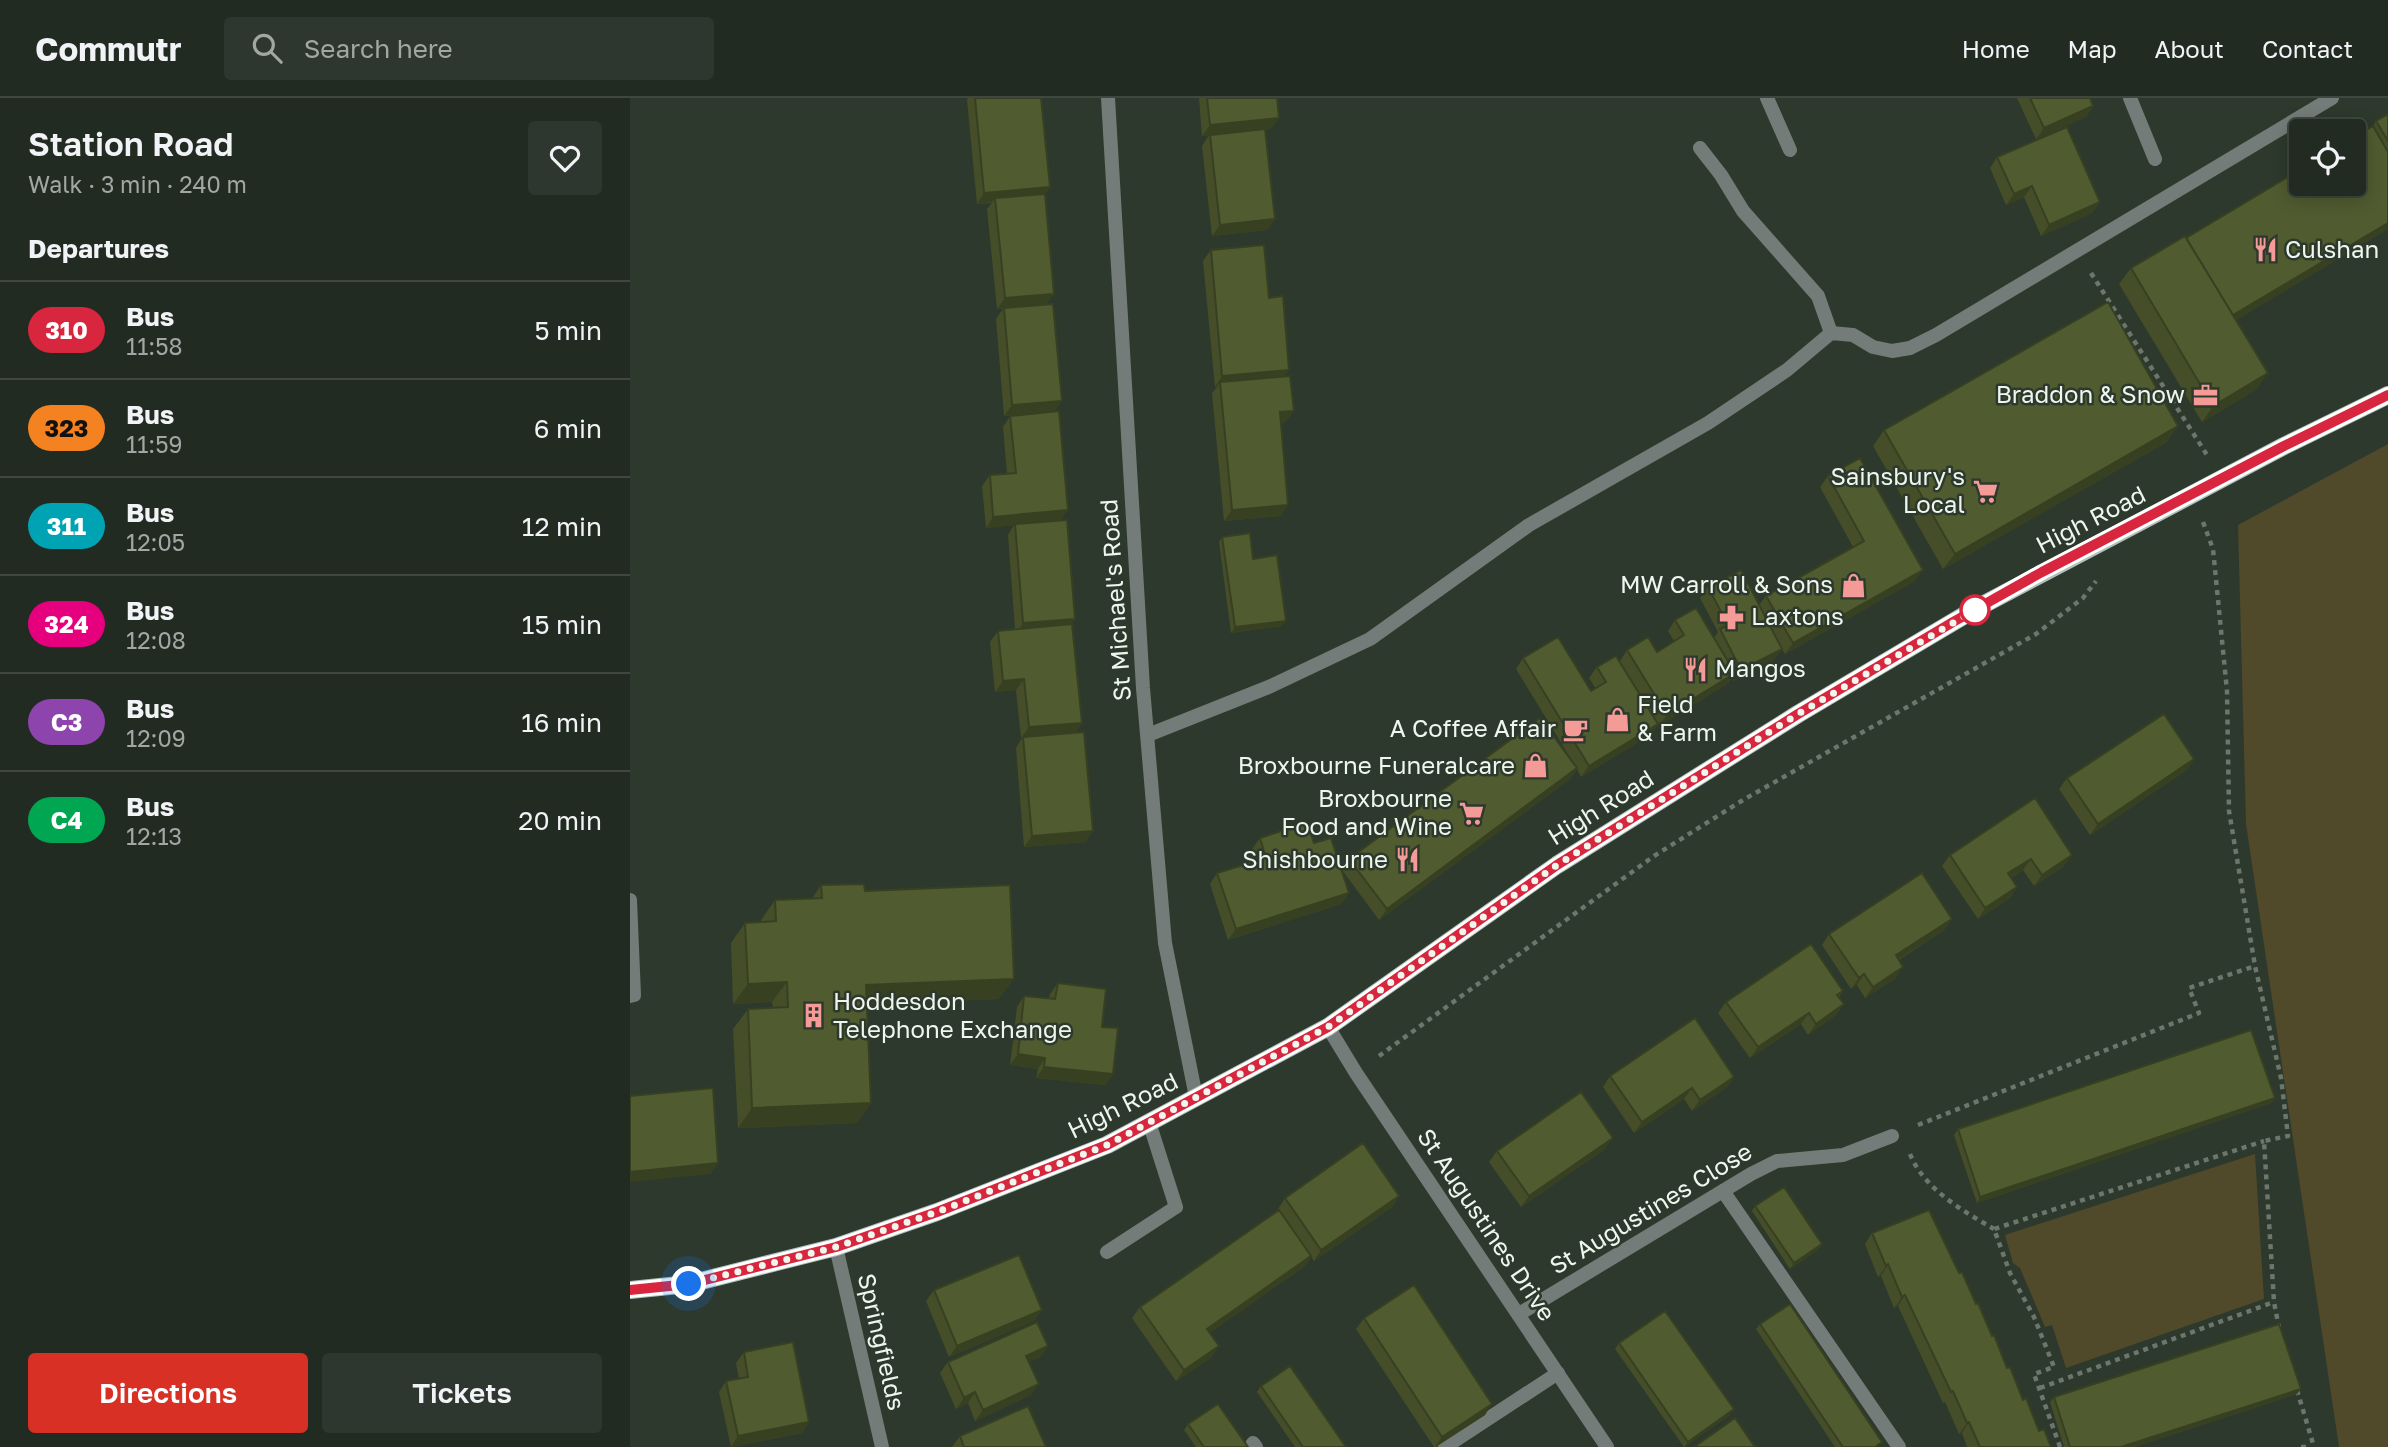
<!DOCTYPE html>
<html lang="en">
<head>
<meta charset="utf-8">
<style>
  body { margin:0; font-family:"Golos Text",sans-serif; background:#2e372f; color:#f1f3f6; height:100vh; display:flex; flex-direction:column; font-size:26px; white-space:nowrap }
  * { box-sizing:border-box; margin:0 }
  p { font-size:23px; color:#a2a7a5 }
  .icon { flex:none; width:38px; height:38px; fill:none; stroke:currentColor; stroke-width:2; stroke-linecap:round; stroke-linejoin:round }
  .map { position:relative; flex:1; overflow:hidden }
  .sheet { display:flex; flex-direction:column; background:#222b22; width:630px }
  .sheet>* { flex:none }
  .badge { padding:0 14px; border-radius:23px; font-size:24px; line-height:46px }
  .tools { position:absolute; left:1659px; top:21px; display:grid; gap:14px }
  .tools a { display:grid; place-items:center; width:77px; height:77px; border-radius:7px; background:#222b22; box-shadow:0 4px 18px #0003,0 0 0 2px #3f4740; font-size:35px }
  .you { position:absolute; width:35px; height:35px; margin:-18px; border:5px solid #fff; border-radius:50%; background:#1a73e8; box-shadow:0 0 0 10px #1a73e833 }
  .map>.badge { position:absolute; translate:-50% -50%; box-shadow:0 0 0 4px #fff }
  h2 { padding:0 28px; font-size:26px; line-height:63px }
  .round { display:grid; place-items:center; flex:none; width:74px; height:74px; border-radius:7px; background:#2e372f }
  .head { display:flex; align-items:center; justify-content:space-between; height:119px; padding:0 28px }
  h1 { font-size:33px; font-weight:600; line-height:52px }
  .action { display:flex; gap:14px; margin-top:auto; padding:14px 28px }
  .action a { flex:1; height:80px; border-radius:7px; background:#d93025; color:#fff; font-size:28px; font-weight:600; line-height:80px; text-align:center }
  .action a+a { background:#2e372f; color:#f1f3f6 }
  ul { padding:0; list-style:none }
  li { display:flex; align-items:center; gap:21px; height:98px; padding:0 28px; border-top:2px solid #3f4740 }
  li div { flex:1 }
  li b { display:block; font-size:26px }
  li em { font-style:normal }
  li .badge { min-width:77px; font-weight:700; text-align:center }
  header { display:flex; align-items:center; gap:42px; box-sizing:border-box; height:98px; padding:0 35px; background:#222b22; border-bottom:2px solid #3f4740 }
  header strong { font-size:33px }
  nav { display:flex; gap:38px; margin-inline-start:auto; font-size:24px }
  .search { width:490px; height:63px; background:#2e372f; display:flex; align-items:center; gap:18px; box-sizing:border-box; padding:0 24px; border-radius:7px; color:#a2a7a5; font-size:26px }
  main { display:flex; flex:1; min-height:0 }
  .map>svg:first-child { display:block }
  .green { fill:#50492a }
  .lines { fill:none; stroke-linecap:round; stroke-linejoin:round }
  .path { stroke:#6c766c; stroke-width:4.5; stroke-dasharray:5 5; stroke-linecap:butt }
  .lane { stroke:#737c78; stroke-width:14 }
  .street { stroke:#737c78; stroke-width:14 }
  .primary { stroke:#b0c2bb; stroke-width:18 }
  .wall { fill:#454e29 }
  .shaded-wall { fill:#384022 }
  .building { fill:#505b30; stroke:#384022; stroke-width:2 }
  .line-casing { stroke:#fff; stroke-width:16 }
  .line { stroke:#d7263d; stroke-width:10 }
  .walk { stroke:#eef6ee; stroke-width:7; stroke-dasharray:0 12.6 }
  .stop-dot { fill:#fff; stroke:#d7263d; stroke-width:3.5 }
  .labels { text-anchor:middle; stroke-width:5; stroke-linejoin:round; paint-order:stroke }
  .poi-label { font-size:24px; fill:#eef6ee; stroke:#2d392d; text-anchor:end }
  .street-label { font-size:24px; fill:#eef6ee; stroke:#2d392d }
</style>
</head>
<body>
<header>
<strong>Commutr</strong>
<div class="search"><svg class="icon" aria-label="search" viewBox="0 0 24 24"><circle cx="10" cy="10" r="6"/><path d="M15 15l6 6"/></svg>Search here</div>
<nav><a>Home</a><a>Map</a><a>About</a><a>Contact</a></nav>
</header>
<main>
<section class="sheet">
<div class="head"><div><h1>Station Road</h1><p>Walk · 3 min · 240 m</p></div><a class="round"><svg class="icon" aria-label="heart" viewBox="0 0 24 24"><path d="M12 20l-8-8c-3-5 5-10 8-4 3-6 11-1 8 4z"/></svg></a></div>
<h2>Departures</h2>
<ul>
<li><span class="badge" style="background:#d7263d;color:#fff">310</span><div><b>Bus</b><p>11:58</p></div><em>5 min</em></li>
<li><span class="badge" style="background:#f58220;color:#111">323</span><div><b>Bus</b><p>11:59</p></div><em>6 min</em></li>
<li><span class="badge" style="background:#00a3b4;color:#fff">311</span><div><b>Bus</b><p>12:05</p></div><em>12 min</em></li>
<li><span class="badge" style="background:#e6007e;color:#fff">324</span><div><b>Bus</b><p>12:08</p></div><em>15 min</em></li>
<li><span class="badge" style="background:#8e44ad;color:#fff">C3</span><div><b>Bus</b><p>12:09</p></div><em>16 min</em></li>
<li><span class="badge" style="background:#00a651;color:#fff">C4</span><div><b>Bus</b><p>12:13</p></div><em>20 min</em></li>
</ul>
<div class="action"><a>Directions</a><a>Tickets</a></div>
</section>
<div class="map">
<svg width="1758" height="1349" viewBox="0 0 1758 1349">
  <rect width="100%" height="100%" fill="#2d392d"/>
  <!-- green -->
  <path class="green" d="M1758 346V1349H1709L1616 726 1608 427Z
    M1625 1056 1634 1201 1436 1270 1422 1227 1415 1229 1390 1170 1383 1165 1375 1137Z"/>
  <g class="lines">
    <!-- path -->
    <path class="path" d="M1461 175 1577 357
      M1573 424 1583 451 1597 593 1599 713 1625 868 1651 980 1658 1038 1634 1043 1644 1204 1649 1230
      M749 958 1024 758 1113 702 1406 536 1453 500 1466 483
      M1288 1027 1569 915 1559 890 1625 868
      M1280 1056C1294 1091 1333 1113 1364 1131
      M1410 1290 1644 1204
      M1667 1292 1684 1349
      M1430 1349 1404 1276 1424 1269 1404 1219 1380 1175 1364 1131 1634 1043
      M1671 1349H1678"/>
    <!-- lane -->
    <path class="lane" d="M1137 0 1160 52
      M1070 50 1091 77 1113 113 1188 198 1201 235 1223 237 1243 249 1262 253 1280 250 1306 237 1702 0
      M518 637 641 588 740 541 899 427 1078 325 1157 272 1201 235
      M0 802 4 897 0 898
      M1093 1093 1269 1349
      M477 1154 546 1109 519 1024
      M623 1345 626 1349
      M815 1349 928 1275"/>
    <!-- street -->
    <path class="street" d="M478 0 513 590 535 845 566 999
      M1500 0 1525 61
      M698 929 726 975 977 1349
      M206 1149 252 1349
      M889 1216 1121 1076 1147 1063 1213 1057 1262 1038"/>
    <!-- primary -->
    <path class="primary" d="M0 1192 59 1186 206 1149 307 1114 477 1047 698 929 927 767 1168 616 1345 511 1654 348 1758 297"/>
  </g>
  <!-- wall -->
  <path class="wall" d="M338 0H411L420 89 415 96 417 206 425 313 431 422 452 625 445 635 463 733 455 744 394 749 386 650 392 640H391L386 592 365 594 360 544 368 533 385 531 378 437 384 427 356 430 352 388 360 377 377 376 373 329 380 318 393 317 374 318 366 221 373 211H367L357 111 362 105 347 106 337 2Z
    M569 0H647L641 31 635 32 645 121 637 132 582 138 572 48 579 37 572 38Z
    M1387 0H1460L1463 8 1456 19 1406 41Z
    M1758 16V131L1606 222 1627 291 1572 324 1489 186 1501 170 1556 140 1743 28 1746 23Z
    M1367 59 1470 104 1462 115 1411 138 1394 99 1376 107 1360 70Z
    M581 152 639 200 654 278 656 324 651 325V418L594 423 582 295 587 289H585L573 163Z
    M1254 332 1537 344 1313 471 1243 348Z
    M1198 378 1285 483 1155 556 1151 550 1144 562 1103 583 1102 580 1097 586 1029 628 1028 626 1020 637 951 679 947 671 940 681 749 822 712 772 719 761 941 661 886 571 893 560 961 593 966 591 959 580 967 569 990 563 997 552 1027 554 1044 543 1038 533 1045 522 1084 540 1088 534 1070 500 1078 489 1129 507 1136 498 1223 449 1190 389Z
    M592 439 623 461 652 528 601 535 589 444Z
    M1564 661 1557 672 1460 737 1429 691 1437 680Z
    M1405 700 1434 768 1404 788 1393 772 1381 780 1387 789 1380 800 1348 821 1312 768 1320 757Z
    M630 740 684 745 719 795 711 806 598 842 580 786 587 775 626 763 622 751Z
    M191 787 235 793 369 901 237 906 241 1005 227 1025 108 1030 103 931 118 911 143 910 142 904 103 906 101 845 115 825 131 824V822L145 802 182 801Z
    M1322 821 1314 832 1269 862 1266 880 1235 900 1227 887 1221 891 1192 847 1199 836Z
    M428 885 472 929 483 976 475 987 406 980 408 971 380 967 387 909 394 898 419 901 420 896Z
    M1213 893 1209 899 1214 906 1206 917 1178 937 1171 926 1120 960 1088 915 1096 904Z
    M980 978 1104 979 1096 990 1062 1013 1054 1001 1004 1035 973 989Z
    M1645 1000 1641 1005 1347 1105 1324 1037 1328 1031Z
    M975 1051 891 1109 859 1064 867 1053Z
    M769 1098 762 1109 684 1163 681 1159 674 1169 580 1234 582 1259 546 1283 502 1220 510 1209 649 1112 648 1111 655 1100Z
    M1125 1108 1192 1146 1188 1152 1160 1171 1122 1113Z
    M1242 1135 1329 1175 1362 1238 1409 1333 1421 1349H1337L1332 1335 1329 1336 1315 1304 1313 1305 1268 1208 1264 1210 1251 1178 1248 1179 1235 1146Z
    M304 1192 404 1223 319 1259 296 1203Z
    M734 1220 855 1317 806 1349H804L726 1231Z
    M1130 1226 1248 1349H1205L1126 1231Z
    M989 1245 1100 1317 1054 1349 985 1251Z
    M418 1248 410 1259 399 1264 401 1297 345 1323 338 1305 326 1311 310 1275 318 1264Z
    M114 1254 179 1324 172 1335 101 1349 89 1294 96 1283 109 1281 106 1265Z
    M631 1288 716 1349H665L627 1294Z
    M1667 1296 1504 1349H1434L1420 1304 1424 1299Z
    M558 1326 618 1349H566L554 1332Z
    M330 1338 416 1349H322Z"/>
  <!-- shaded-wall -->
  <path class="shaded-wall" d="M1463 8 1456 19 1406 41 1414 30Z
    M649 20 641 31 572 38 580 27Z
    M1402 88 1394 99 1376 107 1384 96Z
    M420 89 412 100H365L362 104 347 106 354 95Z
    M1470 104 1462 115 1411 138 1419 127Z
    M645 121 637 132 582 138 590 127Z
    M1758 125V131L1591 231 1598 220Z
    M424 196 416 207 367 211 375 200Z
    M659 272 651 283 590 284 587 289H585L592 278Z
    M1638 275 1627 291 1572 324 1583 308Z
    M432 303 425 314 374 318 382 307Z
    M664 313 656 324 642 325 650 314Z
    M1548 328 1537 344 1313 471 1325 456Z
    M658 407 651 418 594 423 602 412Z
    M438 412 430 423 356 430 363 419Z
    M1293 472 1285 483 1155 556 1163 545Z
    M445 521 437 532 386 536 393 525Z
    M656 523 652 528 601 535 605 529Z
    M1152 551 1144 562 1103 583 1111 572Z
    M1105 575 1097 586 1029 628 1037 617Z
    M394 581 386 592 365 594 373 583Z
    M452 625 444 636 391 640 399 629Z
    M1028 626 1020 637 951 679 959 668Z
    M1564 661 1557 672 1460 737 1468 726Z
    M947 670 940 681 749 822 757 811Z
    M463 733 455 744 394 749 402 738Z
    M1442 757 1434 768 1404 788 1412 777Z
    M1401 761 1393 772 1370 786 1378 775Z
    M1387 789 1380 800 1348 821 1355 810Z
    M719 795 711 806 598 842 606 831Z
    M1322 821 1314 832 1258 868 1266 857Z
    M1273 869 1266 880 1235 900 1243 889Z
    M1234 876 1227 887 1221 891 1229 880Z
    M384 881 369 901 222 907 236 887Z
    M157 884 142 904 103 906 118 886Z
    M1214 906 1206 917 1178 937 1186 926Z
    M1179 915 1171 926 1120 960 1128 949Z
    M388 956 415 960 408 971 380 967Z
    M414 969 483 976 475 987 406 980Z
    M1104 979 1096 990 1062 1013 1070 1002Z
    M1062 990 1054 1001 1004 1035 1012 1024Z
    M1645 1000 1641 1005 1347 1105 1350 1099Z
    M241 1005 227 1025 108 1030 122 1010Z
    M983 1040 975 1051 891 1109 899 1098Z
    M88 1065 81 1076 0 1084V1074Z
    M769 1098 762 1109 684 1163 691 1152Z
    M1192 1146 1188 1152 1160 1171 1164 1165Z
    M681 1158 674 1169 570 1242 577 1231Z
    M1258 1166 1251 1178 1248 1179 1256 1168Z
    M1275 1197 1268 1208 1264 1210 1272 1199Z
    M412 1212 404 1223 319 1259 327 1248Z
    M418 1248 410 1259 388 1269 396 1258Z
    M589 1248 582 1259 546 1283 554 1272Z
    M409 1286 401 1297 345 1323 353 1312Z
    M1671 1291 1667 1296 1504 1349H1491Z
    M345 1294 338 1305 326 1311 334 1300Z
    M862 1306 855 1317 805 1349 812 1339Z
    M1104 1311 1100 1317 1055 1349 1058 1344Z
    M179 1324 172 1335 101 1349 108 1338Z
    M1339 1324 1332 1335 1329 1336 1337 1325Z"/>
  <!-- building -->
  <path class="building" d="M345 0H411L420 89 354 95Z
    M577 0H647L649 20 580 27Z
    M1400 0H1460L1463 8 1414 30Z
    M1758 16V43L1746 23Z
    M1743 28 1758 54V125L1603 217 1556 140 1671 71V86H1724V40Z
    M1437 29 1470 104 1419 127 1402 88 1384 96 1367 59Z
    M635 31 645 121 590 127 580 37Z
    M415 96 424 196 375 200 365 100Z
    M1555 138 1638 275 1583 308 1501 170Z
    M634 147 639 200 653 198 659 272 592 278 581 152Z
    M1478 204 1548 328 1325 456 1254 332Z
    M423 206 432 303 382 307 374 210Z
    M660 278 664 313 650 314 658 407 602 412 590 284Z
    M429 313 438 412 363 419 360 377 386 375 380 318Z
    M1230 360 1293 472 1163 545 1136 498 1234 443 1198 378Z
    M437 422 445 521 393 525 385 426Z
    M620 435 623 461 647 457 656 523 605 529 592 439Z
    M1111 472 1152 551 1111 572 1090 531 1098 527 1078 489Z
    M1066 510 1105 575 1037 617 997 552 1018 539 1027 554 1054 537 1045 522Z
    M442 526 452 625 399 629 394 581 373 583 368 533Z
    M928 539 961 593 976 584 967 569 986 558 1028 626 959 668 893 560Z
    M1534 616 1564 661 1468 726 1437 680Z
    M910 620 947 670 757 811 719 761Z
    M454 634 463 733 402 738 393 639Z
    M1405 700 1442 757 1412 777 1401 761 1378 775 1387 789 1355 810 1320 757Z
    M677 725 684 745 701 740 719 795 606 831 587 775 636 760 630 740Z
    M1292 775 1322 821 1266 857 1273 869 1243 889 1234 876 1229 880 1199 836Z
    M234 786 235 793 380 787 384 881 236 887 241 1005 122 1010 118 911 158 909 157 884 118 886 115 825 146 823 145 802 192 800 191 787Z
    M1181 846 1213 893 1207 897 1214 906 1186 926 1179 915 1128 949 1096 904Z
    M428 885 476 891 472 929 488 930 483 976 414 969 415 960 388 956 394 898 425 901Z
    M1065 920 1104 979 1070 1002 1062 990 1012 1024 980 978Z
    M1621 932 1645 1000 1350 1099 1328 1031Z
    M83 990 88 1065 0 1074V998Z
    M951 994 983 1040 899 1098 867 1053Z
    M733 1045 769 1098 691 1152 655 1100Z
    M1154 1089 1192 1146 1164 1165 1125 1108Z
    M649 1112 681 1158 577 1231 589 1248 554 1272 510 1209Z
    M1299 1112 1329 1175 1332 1174 1346 1206 1348 1205 1362 1238 1364 1237 1377 1270 1380 1269 1393 1302 1396 1300 1409 1333 1414 1331 1421 1349H1350L1339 1324 1337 1325 1323 1293 1321 1294 1275 1197 1272 1199 1258 1166 1256 1168 1242 1135Z
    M389 1157 412 1212 327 1248 304 1192Z
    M784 1187 862 1306 812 1339 734 1220Z
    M1160 1206 1252 1344 1245 1349H1213L1130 1226Z
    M1035 1213 1104 1311 1058 1344 989 1245Z
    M407 1224 418 1248 396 1258 409 1286 353 1312 345 1294 334 1300 318 1264Z
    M1649 1226 1671 1291 1491 1349H1440L1424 1299Z
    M163 1244 179 1324 108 1338 96 1283 118 1279 114 1254Z
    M660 1268 716 1349H673L631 1288Z
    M588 1306 618 1349H574L558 1326Z
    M398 1308 416 1349H334L330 1338Z
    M1105 1320 1125 1349H1064Z"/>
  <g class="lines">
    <defs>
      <path id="line" d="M0 1192 59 1186 206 1149 307 1114 477 1047 698 929 927 767 1168 616 1323 524 1412 474 1654 348 1758 297"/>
    </defs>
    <!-- line casing -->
    <use href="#line" class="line-casing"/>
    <!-- line -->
    <use href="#line" class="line"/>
    <!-- walk -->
    <path class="walk" d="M59 1186 206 1149 307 1114 477 1047 698 929 927 767 1168 616 1345 512"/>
  </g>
  <!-- icons -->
  <defs>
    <symbol id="restaurant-bare" viewBox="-9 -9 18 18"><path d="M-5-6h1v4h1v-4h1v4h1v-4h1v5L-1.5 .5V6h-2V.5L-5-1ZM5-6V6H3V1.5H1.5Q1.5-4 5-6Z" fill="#f59b97" stroke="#2d392d" stroke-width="2.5" paint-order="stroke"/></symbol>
    <symbol id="office-bare" viewBox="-9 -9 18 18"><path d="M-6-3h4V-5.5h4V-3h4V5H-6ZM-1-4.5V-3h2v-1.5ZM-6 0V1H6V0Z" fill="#f59b97" stroke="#2d392d" stroke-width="2.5" paint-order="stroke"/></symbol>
    <symbol id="supermarket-bare" viewBox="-9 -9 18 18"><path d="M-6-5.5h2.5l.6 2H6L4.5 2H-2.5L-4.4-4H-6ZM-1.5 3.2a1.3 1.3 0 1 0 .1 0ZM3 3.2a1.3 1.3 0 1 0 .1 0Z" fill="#f59b97" stroke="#2d392d" stroke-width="2.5" paint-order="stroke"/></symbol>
    <symbol id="shop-bare" viewBox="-9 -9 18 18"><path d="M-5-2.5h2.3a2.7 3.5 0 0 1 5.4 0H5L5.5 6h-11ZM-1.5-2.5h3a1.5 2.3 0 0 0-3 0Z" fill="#f59b97" stroke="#2d392d" stroke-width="2.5" paint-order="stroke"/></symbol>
    <symbol id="pharmacy-bare" viewBox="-9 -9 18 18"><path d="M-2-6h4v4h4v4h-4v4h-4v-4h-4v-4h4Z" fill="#f59b97" stroke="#2d392d" stroke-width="2.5" paint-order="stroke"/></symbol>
    <symbol id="cafe-bare" viewBox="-9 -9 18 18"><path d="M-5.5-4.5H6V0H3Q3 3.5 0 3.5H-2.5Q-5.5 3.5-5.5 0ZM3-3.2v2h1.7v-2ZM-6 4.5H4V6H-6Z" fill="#f59b97" stroke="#2d392d" stroke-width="2.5" paint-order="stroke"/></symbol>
    <symbol id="building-bare" viewBox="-9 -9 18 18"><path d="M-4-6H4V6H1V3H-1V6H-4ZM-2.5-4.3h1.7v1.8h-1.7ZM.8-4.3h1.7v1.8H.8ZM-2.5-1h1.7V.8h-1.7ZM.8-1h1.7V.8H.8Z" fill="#f59b97" stroke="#2d392d" stroke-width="2.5" paint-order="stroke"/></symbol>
  </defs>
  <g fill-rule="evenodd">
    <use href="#restaurant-bare" x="1618" y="134" width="35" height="35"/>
    <use href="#office-bare" x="1558" y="280" width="35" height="35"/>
    <use href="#supermarket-bare" x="1338" y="376" width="35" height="35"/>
    <use href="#shop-bare" x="1206" y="470" width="35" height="35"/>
    <use href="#pharmacy-bare" x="1084" y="502" width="35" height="35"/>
    <use href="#restaurant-bare" x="1048" y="554" width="35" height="35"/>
    <use href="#shop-bare" x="970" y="604" width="35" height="35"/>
    <use href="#cafe-bare" x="928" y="614" width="35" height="35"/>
    <use href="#shop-bare" x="888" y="650" width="35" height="35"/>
    <use href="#supermarket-bare" x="824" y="698" width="35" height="35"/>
    <use href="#restaurant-bare" x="760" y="744" width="35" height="35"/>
    <use href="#building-bare" x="166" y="900" width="35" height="35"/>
  </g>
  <!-- markers -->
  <circle class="stop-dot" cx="1345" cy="512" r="14"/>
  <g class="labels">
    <!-- poi labels -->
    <g class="poi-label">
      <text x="1655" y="160" text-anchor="start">Culshan</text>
      <text x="1555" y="305">Braddon &amp; Snow</text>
      <text x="1335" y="387">Sainsbury's<tspan x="1335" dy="28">Local</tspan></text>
      <text x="1203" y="495">MW Carroll &amp; Sons</text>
      <text x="1121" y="527" text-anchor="start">Laxtons</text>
      <text x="1085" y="579" text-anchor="start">Mangos</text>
      <text x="1007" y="615" text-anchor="start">Field<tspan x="1007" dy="28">&amp; Farm</tspan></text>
      <text x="926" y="639">A Coffee Affair</text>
      <text x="885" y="676">Broxbourne Funeralcare</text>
      <text x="822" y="709">Broxbourne<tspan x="822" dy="28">Food and Wine</tspan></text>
      <text x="758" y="770">Shishbourne</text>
      <text x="203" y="912" text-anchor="start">Hoddesdon<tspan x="203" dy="28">Telephone Exchange</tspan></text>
    </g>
    <!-- street labels -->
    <g class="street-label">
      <text transform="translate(1461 422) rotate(-27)" y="8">High Road</text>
      <text transform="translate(486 502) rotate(-94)" y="8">St Michael's Road</text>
      <text transform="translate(971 710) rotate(-32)" y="8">High Road</text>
      <text transform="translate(493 1008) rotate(-26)" y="8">High Road</text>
      <text transform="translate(1021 1111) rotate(-31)" y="8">St Augustines Close</text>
      <text transform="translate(856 1127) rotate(56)" y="8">St Augustines Drive</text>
      <text transform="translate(251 1244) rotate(77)" y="8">Springfields</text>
    </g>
  </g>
</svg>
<div class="tools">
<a><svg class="icon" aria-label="locate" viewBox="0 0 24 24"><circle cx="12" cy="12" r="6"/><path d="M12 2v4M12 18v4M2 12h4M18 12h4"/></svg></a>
</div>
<div class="you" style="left:59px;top:1186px"></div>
</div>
</main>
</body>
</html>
